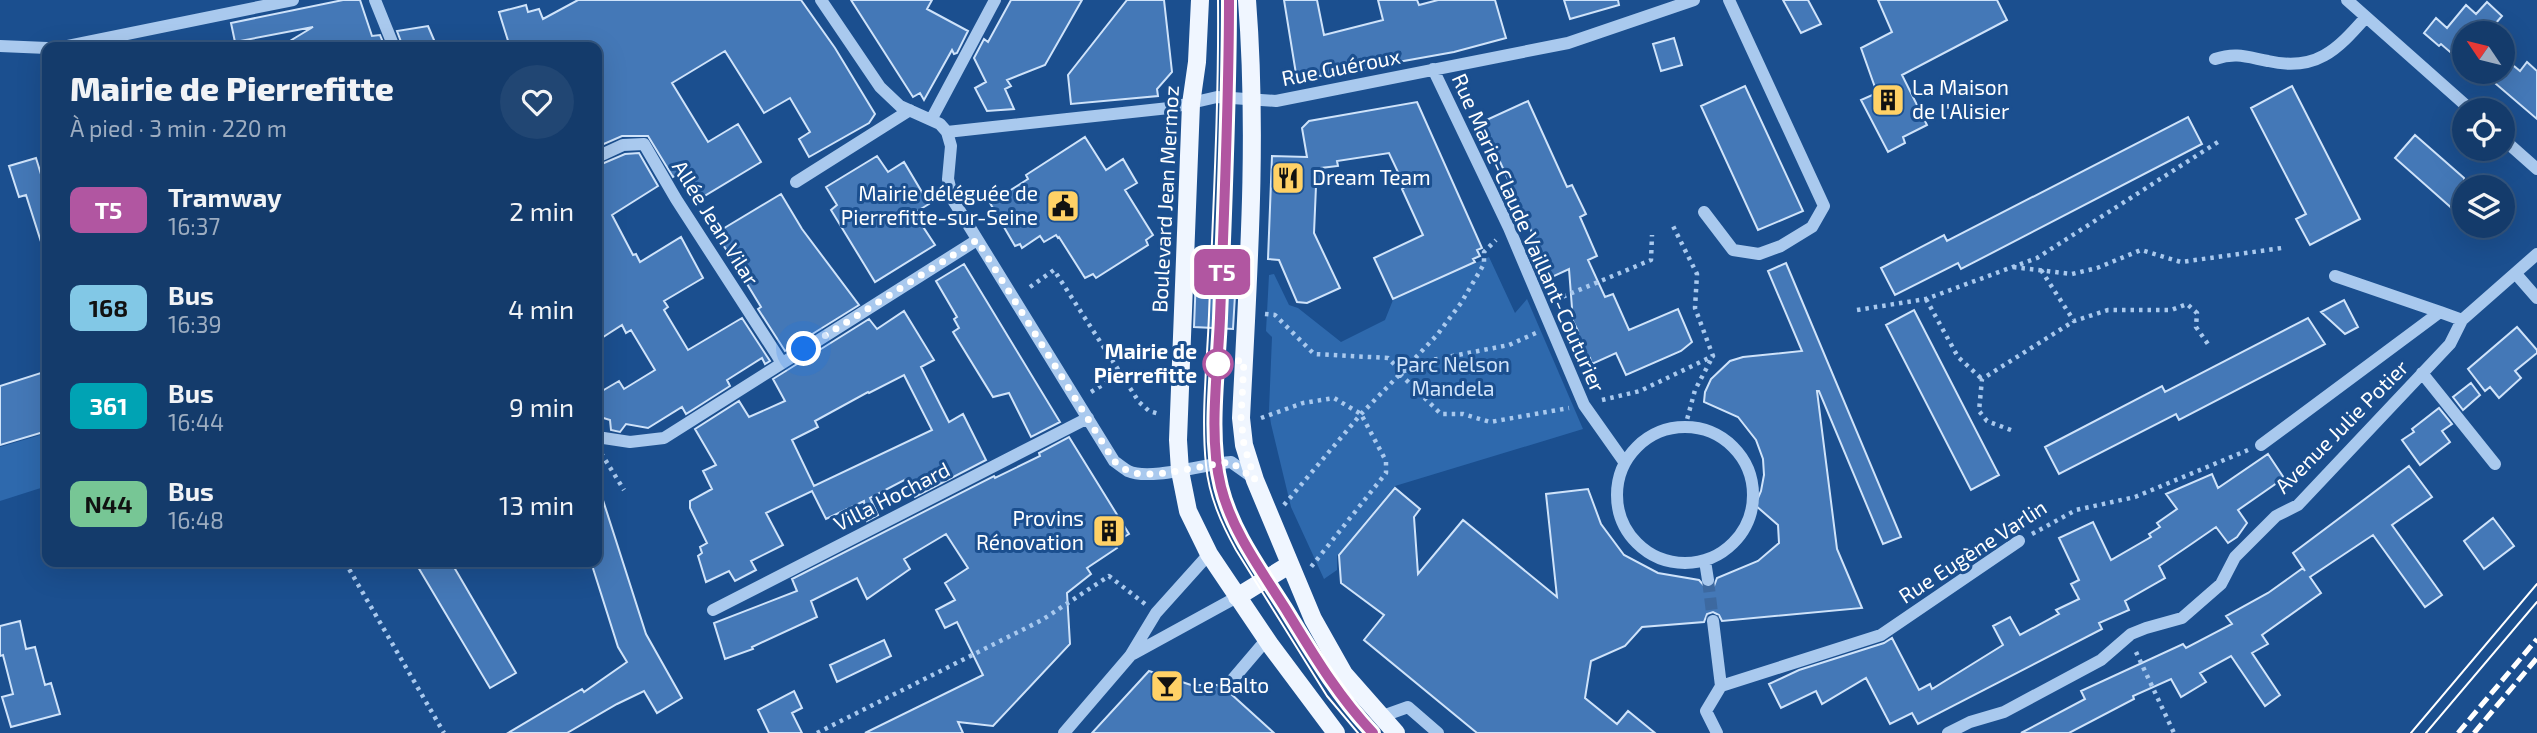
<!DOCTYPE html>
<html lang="fr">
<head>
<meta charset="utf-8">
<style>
  body { margin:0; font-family:"Exo 2",sans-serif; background:#214673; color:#f1f3f6; height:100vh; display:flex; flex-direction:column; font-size:26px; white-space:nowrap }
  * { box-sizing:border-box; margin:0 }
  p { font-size:23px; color:#9dadc1 }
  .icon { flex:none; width:38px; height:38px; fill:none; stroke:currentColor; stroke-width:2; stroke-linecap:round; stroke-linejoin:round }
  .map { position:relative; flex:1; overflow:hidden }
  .details { position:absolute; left:42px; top:42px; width:560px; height:525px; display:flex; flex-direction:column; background:#143b6b; border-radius:14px; box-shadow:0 7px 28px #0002,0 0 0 2px #33557e }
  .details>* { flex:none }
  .badge { padding:0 14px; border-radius:10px; font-size:24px; line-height:46px }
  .needle { width:46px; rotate:305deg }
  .fabs { position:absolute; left:2452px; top:21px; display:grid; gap:14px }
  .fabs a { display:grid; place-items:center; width:63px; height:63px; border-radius:50%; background:#143b6b; box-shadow:0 7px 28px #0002,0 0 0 2px #33557e; font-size:35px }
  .you { position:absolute; width:35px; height:35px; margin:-18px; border:5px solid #fff; border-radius:50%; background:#1a73e8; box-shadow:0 0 0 10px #1a73e833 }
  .map>.badge { position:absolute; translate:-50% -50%; box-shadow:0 0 0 4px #fff }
  .round { display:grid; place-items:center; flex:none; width:74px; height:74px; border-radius:37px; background:#214673 }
  .head { display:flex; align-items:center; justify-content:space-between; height:119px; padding:0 28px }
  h1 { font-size:33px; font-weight:800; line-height:52px }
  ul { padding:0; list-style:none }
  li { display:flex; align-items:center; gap:21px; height:98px; padding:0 28px }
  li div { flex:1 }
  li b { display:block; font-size:26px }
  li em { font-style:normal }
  li .badge { min-width:77px; font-weight:700; text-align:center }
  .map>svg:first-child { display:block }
  .green { fill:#2e69ad }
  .building { fill:#4478b7; stroke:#cfe3fa; stroke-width:2; fill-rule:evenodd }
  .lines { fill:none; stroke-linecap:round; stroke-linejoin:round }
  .minor-tunnel { stroke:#3d69a0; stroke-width:12; stroke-dasharray:12 6; stroke-linecap:butt }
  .path { stroke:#a9c9ee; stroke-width:4.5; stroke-dasharray:3.5 5; stroke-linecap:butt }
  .minor { stroke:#a9c9ee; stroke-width:12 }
  .major { stroke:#f0f6ff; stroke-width:18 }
  .tram { stroke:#fff; stroke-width:2 }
  .rail { stroke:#fff; stroke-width:5; stroke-dasharray:12 5; stroke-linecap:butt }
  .line-casing { stroke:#fff; stroke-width:16 }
  .line { stroke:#b156a1; stroke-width:10 }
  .walk { stroke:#fff; stroke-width:7; stroke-dasharray:0 12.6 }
  .stop-dot { fill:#fff; stroke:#b156a1; stroke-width:3.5 }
  .labels { text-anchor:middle; stroke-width:6; stroke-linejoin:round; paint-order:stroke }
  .street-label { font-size:21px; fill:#fff; stroke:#1b4f8f }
  .poi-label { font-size:21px; fill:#fff; stroke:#1b4f8f; text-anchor:start }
  .stop-label { font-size:21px; font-weight:bold; fill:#fff; stroke:#1b4f8f; text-anchor:end }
  .park-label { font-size:21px; fill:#cfe3fa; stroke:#1b4f8f }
</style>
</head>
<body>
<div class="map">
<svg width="2537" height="733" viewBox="0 0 2537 733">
  <rect width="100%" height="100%" fill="#1b4f8f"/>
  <!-- green -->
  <path class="green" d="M1489 257 1515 313 1527 299 1583 429 1395 486 1337 556V570L1324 579 1291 507 1271 424 1269 410 1272 337 1266 331 1269 275 1274 274 1289 305 1298 308 1341 342 1385 320 1393 300Z
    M47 433V486L0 501V447Z"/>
  <!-- building -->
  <path class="building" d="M343 0H360L372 36 380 35 385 47H280L313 27 235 42 231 23Z
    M578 0H801L835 48 875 114 869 123 809 157 799 139 810 132 790 98 764 113 725 51 672 83 708 142 738 124 761 162 696 201 680 173 673 177 648 136H622L597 147V47H510L499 12 526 5 528 12 539 9 543 19Z
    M851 0H932L927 9 968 31 957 53 954 54 952 50 924 100 920 93 913 97Z
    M1011 0H1082L1045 65 1007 80 1011 86 1005 89 1014 109 987 111 975 88 986 82 974 58 984 39 988 42Z
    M1127 0H1164L1172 72 1157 89 1158 96 1071 104 1068 75Z
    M1284 0H1317L1324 35 1383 20 1378 0H1417L1419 5 1438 0H1495L1506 38 1454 52 1297 80Z
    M1564 0H1618L1619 5 1570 19Z
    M1783 0H1808L1821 24 1801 33Z
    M1878 0H1997L2007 20 1902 75 1927 125 1903 137 1905 143 1888 152 1861 100 1877 93 1861 48 1892 32Z
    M2487 2 2502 16 2489 31 2481 24 2473 33H2464V64L2441 44 2439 46 2424 33 2436 18 2447 28 2466 5 2476 14Z
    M428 26 437 47H403L397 31Z
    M1674 38 1682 65 1661 71 1653 44Z
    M2502 56 2520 71 2527 62 2537 71V119L2482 72H2502Z
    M1745 86 1803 211 1758 230 1701 106Z
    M2292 86 2360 219 2310 245 2296 219 2306 214 2251 108Z
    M1528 101 1567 187 1572 185 1586 214 1580 217 1597 256 1588 260 1605 297 1613 294 1629 330 1678 309 1692 342 1681 351 1626 375 1616 353 1592 364 1590 358 1586 359 1575 333 1578 331 1573 321 1569 269 1552 277 1482 122Z
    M1417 102 1482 248 1477 250 1480 256 1473 259 1475 262 1393 299 1374 258 1423 235 1402 189 1405 187 1389 153 1337 161 1338 166 1321 168V186H1316L1314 233 1340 288 1307 303 1297 302 1279 260 1268 259 1272 156 1307 157 1302 128 1309 121Z
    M2188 117 2202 144 1961 269 1958 263 1895 295 1881 268 1944 235 1947 241Z
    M2415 135 2464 178V219L2395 158Z
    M1085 137 1106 170 1123 159 1137 183 1125 190 1153 235 1146 240 1148 245 1096 278 1093 274 1085 278 1059 237 1058 238 1056 235 1044 242 1040 236 1022 248 1020 244 1015 246 990 203 1028 179 1026 175Z
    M639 153 658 186 612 215 633 255 636 254 640 262 681 237 703 278 664 301 668 307 664 310 688 350 742 318 770 361 765 364 762 358 727 380 730 386 686 414 682 407 648 428 626 424 620 432 611 430 610 420 597 416V394L619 381 624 389 655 370 631 330 626 333 622 325 597 341V166L625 154Z
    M877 156 888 172 904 162 929 204 914 213 935 245 875 282 831 210 837 205 826 187Z
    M36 158 47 194V247L43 248 26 195 19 197 9 166Z
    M781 194 802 229 859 305 785 351 758 309 761 307 716 233Z
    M1786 263 1901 537 1883 544 1819 391H1817L1837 549 1862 608 1722 621 1719 615 1713 612 1707 614 1704 622 1642 627 1625 646 1591 661 1585 698 1617 724 1628 711 1655 733H1477L1364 640 1384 615 1341 583 1339 555 1395 488 1420 509 1414 517 1418 574 1463 520 1557 597 1546 494 1588 489 1601 524 1624 555 1658 573 1699 580 1706 588 1714 586 1717 578 1758 561 1779 543 1778 525 1755 505 1761 491 1764 475 1763 459 1756 440 1738 417 1704 402 1705 392 1711 379 1730 361 1743 357 1802 351 1768 271Z
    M964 264 1060 422 1031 437 1009 393 993 397 953 332 959 328 954 319 957 317 936 281Z
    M1196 276 1236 278 1233 329 1194 327Z
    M2344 300 2358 327 2345 334 2321 312Z
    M1914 310 1999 475 1971 490 1886 325Z
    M904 311 934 360 921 367 949 422 963 414 986 460 915 497 906 479 870 498 878 515 867 521 864 501 826 519 812 491 766 513 783 545 751 561 756 570 735 581 729 571 706 582 698 556 702 553 700 547 707 543 690 508V501L712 489 703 471 716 465 695 429 739 401 749 417 785 401 773 379 869 319 877 329ZM904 375 932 430 814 486 792 440 818 427 815 421 868 392 869 393Z
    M2308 318 2325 344 2179 420 2176 414 2059 474 2045 447 2162 386 2165 392Z
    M2517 327 2537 350V353L2515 371 2521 378 2499 398 2490 387 2485 391 2468 369Z
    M47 371V431L0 445V386Z
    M2471 383 2480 395 2463 410 2453 397Z
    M2439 408 2452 424 2442 431 2450 442 2420 465 2402 440 2414 432 2412 429Z
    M1069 437 1129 534 1114 543 1117 548 1087 568 1091 574 1067 593 1070 644 993 726 958 722 963 733H865L983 675 957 622 945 628 936 610 955 600 945 583 968 568 946 534 904 559 910 569 867 599 857 578 811 601 817 617 752 647 753 649 725 659 714 623 797 591 792 579 994 476 995 478 1040 456 1039 453Z
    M2268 454 2284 478 2238 510 2247 523 2237 537 2228 543 2216 527 2187 547 2159 566 2165 578 2125 601 2129 610 2099 623 2102 629 1918 724 1912 713 1890 724 1866 678 1822 704 1816 691 1781 708 1769 684 1799 670 1884 643 1892 638 1919 690 1930 684 1932 689 2003 645 1993 626 2010 617 2020 635 2059 614 2056 610 2079 599 2071 584 2079 580 2059 538 2093 522 2111 560 2151 537 2149 534 2160 527 2157 523 2177 509 2166 494 2212 474 2218 488Z
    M2409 466 2432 497 2392 525 2442 595 2425 607 2373 535 2310 577 2321 593 2262 635 2268 644 2252 653 2280 695 2265 706 2231 656 2200 673 2206 682 2181 697 2171 679 2133 696 2134 699 2069 733H2021L2085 699 2081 691 2183 644 2186 648 2232 624 2226 616 2268 593 2303 568 2305 571 2293 553Z
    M601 494 646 634 682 698 657 713 644 691 617 704 567 733H508L582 689 584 692 627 662 618 647 591 562H597V495Z
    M2493 518 2514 546 2484 569 2464 541Z
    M415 562H451L516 673 490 688Z
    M20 621 26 649 35 647 45 685 51 683 60 714 11 727 2 697 13 694 3 655 0 656V626Z
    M884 640 891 656 837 682 830 665Z
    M1149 671 1191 685H1218L1221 692 1231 694 1274 733H1092Z
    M794 691 802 708 792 713 802 733H769L758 710Z"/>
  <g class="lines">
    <!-- minor-tunnel -->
    <path class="minor-tunnel" d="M1708 580 1713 621"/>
    <!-- path -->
    <path class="path" d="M2013 267 2072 274 2097 268 2141 250 2181 262 2282 248
      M2041 270 2074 321 2108 310H2171L2187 304 2197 313 2196 327 2210 347
      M1030 287 1054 270 1139 402 1149 411 1159 414
      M1926 299 1958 357 1982 379
      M1555 300 1651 260 1652 235
      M1857 310 1926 299 2037 258 2221 140
      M1265 314 1275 315 1314 354 1388 358 1402 372 1437 335 1461 303 1484 264V252L1496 240
      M1400 374 1441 414H1463L1490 422 1569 408
      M1091 392 1114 378
      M1602 400 1640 391 1713 356 1695 308 1697 274 1673 226
      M1261 418 1303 403 1334 398 1361 414 1386 461V473L1311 567
      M1685 427 1695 390 1713 356
      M2011 430 1987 421 1979 411 1982 379 2074 321
      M601 453 624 490
      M1284 505 1361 414 1402 372 1432 360 1509 345 1538 332
      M2032 534 2076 510 2135 497 2248 450
      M345 562 444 733
      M2136 652 2174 733
      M817 733 1042 620 1109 576 1145 604"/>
    <!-- minor -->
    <path class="minor" d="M375 0 394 47
      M821 0 880 87 900 106 940 124 947 132 951 146 948 179 953 200 1114 461C1118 464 1123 468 1128 471 1150 481 1205 464 1231 462L1255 479
      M2347 0 2471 110
      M0 46 47 48
      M63 47 293 0
      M2215 59C2236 52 2247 57 2268 61 2316 72 2337 50 2366 17
      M1433 69 1509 228 1584 405 1625 463
      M931 120 995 0
      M947 132 1169 108 1217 97 1276 101 1568 43 1694 0
      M2502 138 2537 169
      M597 157 623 145 644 144 676 199 782 363
      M796 182 910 110
      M1704 212 1733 250 1759 254 1781 246 1812 227 1824 206 1729 0
      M2516 274 2537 298
      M2335 276 2440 312
      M2422 373 2495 464
      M1617 495a68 68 0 1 1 136 0a68 68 0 1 1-136 0Z
      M597 437 630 442 664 438 977 240
      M2261 445 2440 312 2462 320
      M1705 561 1708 580
      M713 610 1088 418
      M1713 621 1721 686
      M1133 654 1237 597
      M1227 686 1267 639
      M1380 717 1408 707 1438 733
      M1064 733 1130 656 1156 613 1209 554
      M1717 733 1706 711 1721 686 1881 635 2019 541
      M1948 733 1970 722 2004 712 2101 660 2131 634 2146 628 2182 618 2221 584 2235 557 2276 516 2298 505 2450 344 2462 320 2537 254"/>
    <!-- major -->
    <path class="major" d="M1200 0 1197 62 1191 104 1178 440 1180 471 1188 511 1209 554 1271 646 1336 733
      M1247 0C1258 139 1248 278 1241 418L1244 445 1255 480 1313 619 1344 674 1396 733
      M1237 597 1289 565"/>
    <!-- tram -->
    <path class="tram" d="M1218 0C1219 105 1213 210 1209 315 1207 365 1201 416 1206 465 1209 496 1221 523 1236 550L1327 696 1358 733
      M1229 0C1229 106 1224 212 1220 318 1218 371 1208 435 1221 486 1232 531 1261 570 1285 608 1312 652 1337 695 1373 733
      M2411 733 2537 584
      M2426 733 2537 602"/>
    <!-- rail -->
    <path class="rail" d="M2458 733 2537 639
      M2474 733 2537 658"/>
  </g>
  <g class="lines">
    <defs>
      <path id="line" d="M1229 0C1229 106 1224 212 1220 318 1218 371 1208 435 1221 487 1232 531 1261 570 1285 608 1312 652 1337 695 1373 733"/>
    </defs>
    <!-- line casing -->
    <use href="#line" class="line-casing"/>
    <!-- line -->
    <use href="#line" class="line"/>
    <!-- walk -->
    <path class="walk" d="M804 349 977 240 1114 461C1118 464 1123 468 1128 471 1150 481 1205 464 1231 462L1255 480 1244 445 1241 418 1244 360 1218 364"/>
  </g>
  <!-- icons -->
  <defs>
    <symbol id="building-square" viewBox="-11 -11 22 22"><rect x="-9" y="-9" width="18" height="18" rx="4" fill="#ffd166" stroke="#1b4f8f"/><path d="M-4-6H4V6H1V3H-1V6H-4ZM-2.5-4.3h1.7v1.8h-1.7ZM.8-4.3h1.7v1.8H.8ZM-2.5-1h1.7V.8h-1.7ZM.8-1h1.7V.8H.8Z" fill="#111"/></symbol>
    <symbol id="restaurant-square" viewBox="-11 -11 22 22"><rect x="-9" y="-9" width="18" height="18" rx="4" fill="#ffd166" stroke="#1b4f8f"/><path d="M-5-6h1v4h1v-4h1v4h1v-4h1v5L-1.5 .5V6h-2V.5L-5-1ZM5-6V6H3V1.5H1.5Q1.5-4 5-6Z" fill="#111"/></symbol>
    <symbol id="civic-square" viewBox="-11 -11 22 22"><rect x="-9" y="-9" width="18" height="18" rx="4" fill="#ffd166" stroke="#1b4f8f"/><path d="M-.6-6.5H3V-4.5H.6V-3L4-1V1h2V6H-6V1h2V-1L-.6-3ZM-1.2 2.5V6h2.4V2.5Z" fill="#111"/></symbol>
    <symbol id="bar-square" viewBox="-11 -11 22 22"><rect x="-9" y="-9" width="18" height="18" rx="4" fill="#ffd166" stroke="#1b4f8f"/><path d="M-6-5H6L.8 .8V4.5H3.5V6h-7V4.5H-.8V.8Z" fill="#111"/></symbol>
  </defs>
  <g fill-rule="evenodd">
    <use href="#building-square" x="1869" y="81" width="38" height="38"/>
    <use href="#restaurant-square" x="1269" y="159" width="38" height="38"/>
    <use href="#civic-square" x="1044" y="187" width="38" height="38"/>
    <use href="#building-square" x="1090" y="512" width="38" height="38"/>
    <use href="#bar-square" x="1148" y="667" width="38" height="38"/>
  </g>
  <!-- markers -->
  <circle class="stop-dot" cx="1218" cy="364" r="14"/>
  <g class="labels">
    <!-- street labels -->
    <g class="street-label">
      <text transform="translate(1341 68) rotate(-11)" y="7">Rue Guéroux</text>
      <text transform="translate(1166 199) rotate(-87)" y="7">Boulevard Jean Mermoz</text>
      <text transform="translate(715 223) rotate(58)" y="7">Allée Jean Vilar</text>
      <text transform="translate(1528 233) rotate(66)" y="7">Rue Marie-Claude Vaillant-Couturier</text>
      <text transform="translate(2342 427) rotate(-45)" y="7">Avenue Julie Potier</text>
      <text transform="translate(892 497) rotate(-27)" y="7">Villa Hochard</text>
      <text transform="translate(1973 552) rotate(-33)" y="7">Rue Eugène Varlin</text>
    </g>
    <!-- poi labels -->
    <g class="poi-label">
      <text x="1912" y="95">La Maison<tspan x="1912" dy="24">de l'Alisier</tspan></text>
      <text x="1312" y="185">Dream Team</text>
      <text x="1038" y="201" text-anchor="end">Mairie déléguée de<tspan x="1038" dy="24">Pierrefitte-sur-Seine</tspan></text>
      <text x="1084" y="526" text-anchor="end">Provins<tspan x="1084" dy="24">Rénovation</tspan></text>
      <text x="1192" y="693">Le Balto</text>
    </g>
    <!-- stop labels -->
    <g class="stop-label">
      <text x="1197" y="359">Mairie de<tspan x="1197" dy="24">Pierrefitte</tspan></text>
    </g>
    <!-- park labels -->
    <g class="park-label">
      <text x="1453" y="372">Parc Nelson<tspan x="1453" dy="24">Mandela</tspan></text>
    </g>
  </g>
</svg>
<div class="fabs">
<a><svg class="needle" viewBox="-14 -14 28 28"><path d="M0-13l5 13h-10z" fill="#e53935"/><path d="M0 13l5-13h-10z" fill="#9dadc1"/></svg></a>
<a><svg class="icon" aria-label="locate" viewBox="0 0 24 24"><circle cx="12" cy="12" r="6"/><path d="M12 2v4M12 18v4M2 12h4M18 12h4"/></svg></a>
<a><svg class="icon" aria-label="layers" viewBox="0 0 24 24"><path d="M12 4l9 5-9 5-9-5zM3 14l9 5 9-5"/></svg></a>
</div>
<div class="you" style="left:804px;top:349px"></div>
<b class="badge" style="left:1222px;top:272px;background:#b156a1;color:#fff">T5</b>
<section class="details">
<div class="head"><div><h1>Mairie de Pierrefitte</h1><p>À pied · 3 min · 220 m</p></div><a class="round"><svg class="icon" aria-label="heart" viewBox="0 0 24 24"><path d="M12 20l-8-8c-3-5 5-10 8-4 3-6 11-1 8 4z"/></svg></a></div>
<ul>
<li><span class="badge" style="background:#b156a1;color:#fff">T5</span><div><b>Tramway</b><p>16:37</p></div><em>2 min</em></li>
<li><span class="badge" style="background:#82c8e6;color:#111">168</span><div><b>Bus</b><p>16:39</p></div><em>4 min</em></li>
<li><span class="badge" style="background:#00a3b4;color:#fff">361</span><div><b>Bus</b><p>16:44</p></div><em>9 min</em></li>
<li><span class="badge" style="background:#77c695;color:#111">N44</span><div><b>Bus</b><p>16:48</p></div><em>13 min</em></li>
</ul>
</section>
</div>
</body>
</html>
